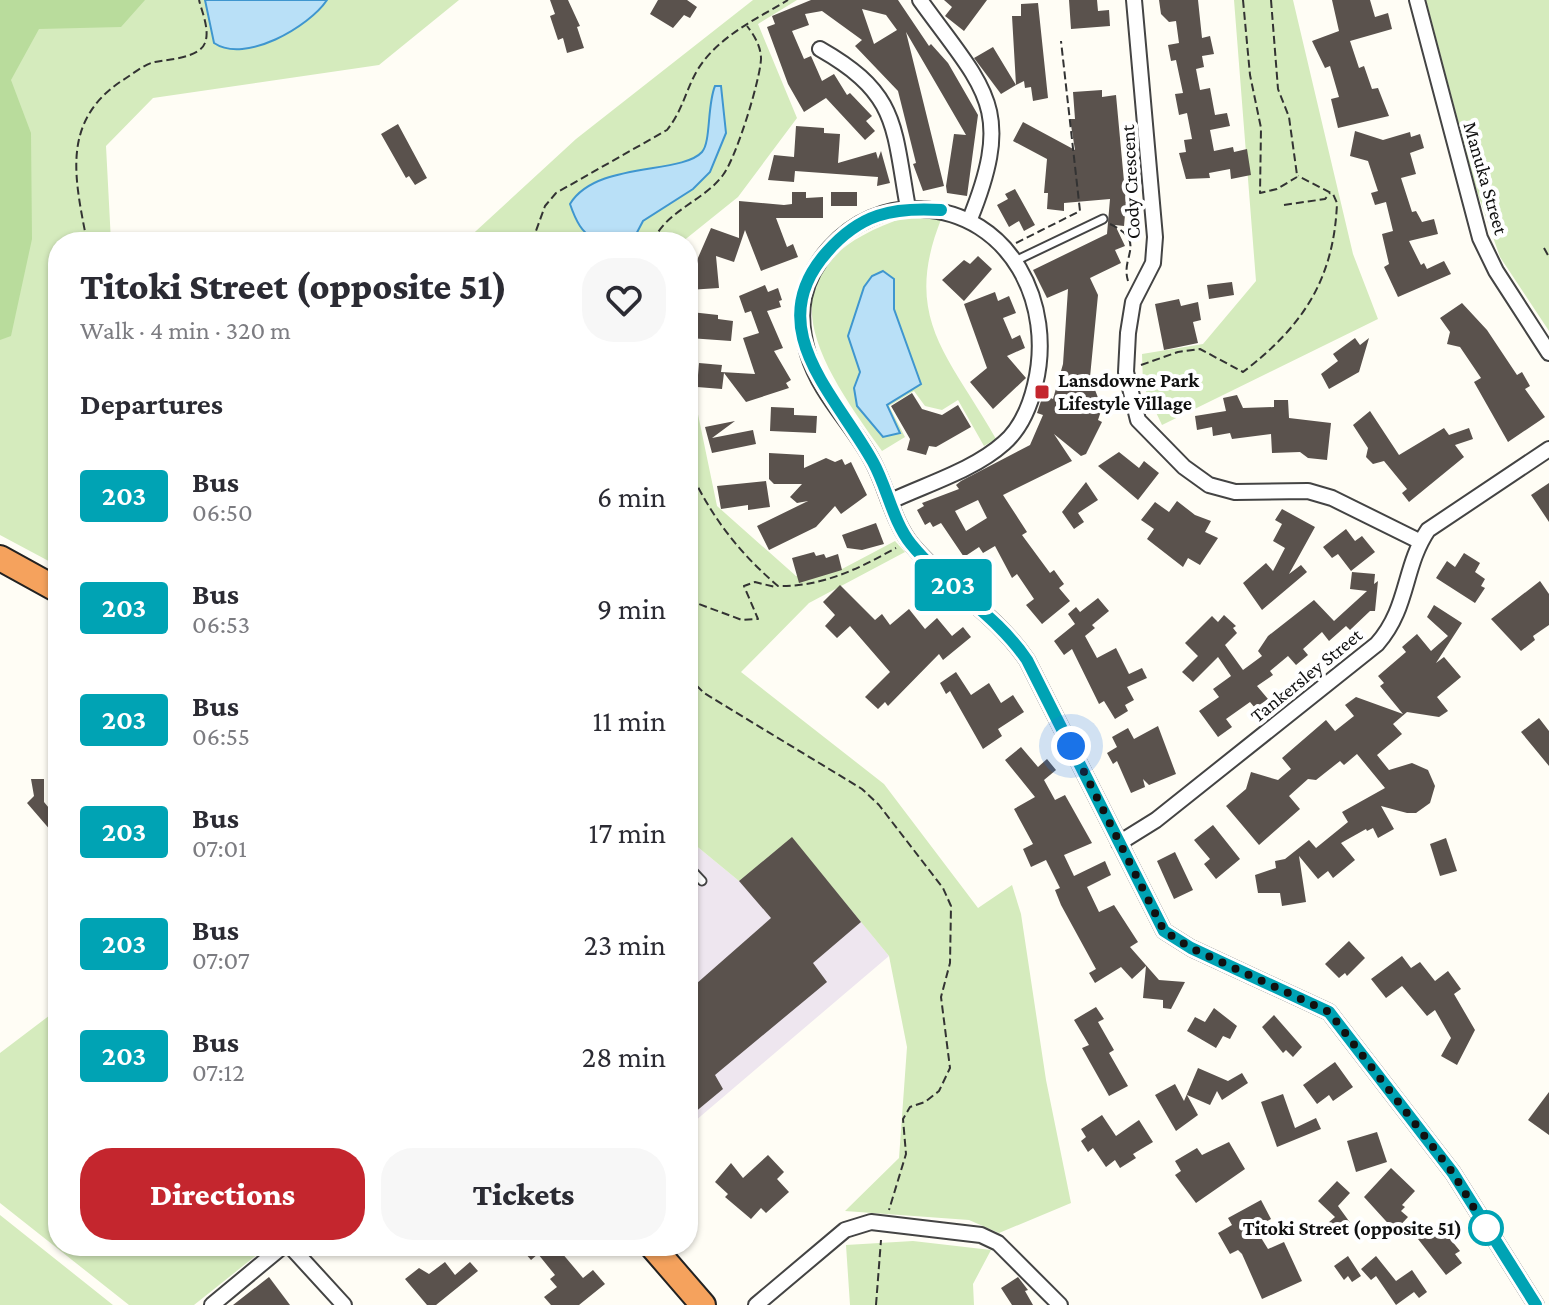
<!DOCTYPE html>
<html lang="en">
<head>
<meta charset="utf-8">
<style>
  body { margin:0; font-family:"Crimson Pro",serif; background:#f7f7f7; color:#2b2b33; height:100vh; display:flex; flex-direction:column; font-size:30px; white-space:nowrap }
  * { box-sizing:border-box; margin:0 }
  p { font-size:26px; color:#7c7c81 }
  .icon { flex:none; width:44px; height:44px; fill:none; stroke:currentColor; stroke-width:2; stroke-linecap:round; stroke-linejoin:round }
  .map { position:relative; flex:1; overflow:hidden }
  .details { position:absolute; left:48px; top:232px; width:650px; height:1024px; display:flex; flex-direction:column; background:#fff; border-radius:32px; box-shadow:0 2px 6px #0004 }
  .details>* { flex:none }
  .badge { padding:0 16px; border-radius:6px; font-size:28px; line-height:52px }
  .you { position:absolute; width:40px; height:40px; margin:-20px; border:6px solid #fff; border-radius:50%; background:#1a73e8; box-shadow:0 0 0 12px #1a73e833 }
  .map>.badge { position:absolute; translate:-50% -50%; box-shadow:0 0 0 4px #fff }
  h2 { padding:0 32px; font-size:30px; line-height:72px }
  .round { display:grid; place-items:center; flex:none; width:84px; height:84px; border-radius:32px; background:#f7f7f7 }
  .overview { display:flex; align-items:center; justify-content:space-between; height:136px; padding:0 32px }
  h1 { font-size:38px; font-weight:800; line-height:60px }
  .action { display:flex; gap:16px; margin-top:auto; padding:16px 32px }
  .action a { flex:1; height:92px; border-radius:32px; background:#c4262e; color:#fff; font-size:32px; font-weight:800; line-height:92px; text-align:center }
  .action a+a { background:#f7f7f7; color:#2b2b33 }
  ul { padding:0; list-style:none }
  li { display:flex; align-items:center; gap:24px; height:112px; padding:0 32px }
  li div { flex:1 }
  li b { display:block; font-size:30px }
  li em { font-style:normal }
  li .badge { min-width:88px; font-weight:700; text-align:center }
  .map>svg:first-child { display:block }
  .industrial { fill:#eee6ef }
  .green { fill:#d5ebbd }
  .forest { fill:#b9dc9c }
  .water { fill:#b9e0f7; stroke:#3f96cf; stroke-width:2 }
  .building { fill:#5a524d; fill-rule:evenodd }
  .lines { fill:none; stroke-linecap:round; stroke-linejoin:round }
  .lane-casing { stroke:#444; stroke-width:11 }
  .street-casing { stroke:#444; stroke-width:18 }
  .highway-casing { stroke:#222; stroke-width:28 }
  .path { stroke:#333; stroke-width:2; stroke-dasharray:8 4; stroke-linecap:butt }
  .lane { stroke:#fff; stroke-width:7 }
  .street { stroke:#fff; stroke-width:14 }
  .highway { stroke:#f5a25d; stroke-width:24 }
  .line-casing { stroke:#fff; stroke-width:18 }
  .line { stroke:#00a3b4; stroke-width:12 }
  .walk { stroke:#111; stroke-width:8; stroke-dasharray:0 14.4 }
  .poi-dot { fill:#c4262e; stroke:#fff; stroke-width:3 }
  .stop-dot { fill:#fff; stroke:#00a3b4; stroke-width:4 }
  .labels { text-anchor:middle; stroke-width:8; stroke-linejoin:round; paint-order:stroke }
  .street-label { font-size:20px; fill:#111; stroke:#fff }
  .poi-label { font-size:20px; font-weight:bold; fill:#111; stroke:#fff; text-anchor:start }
  .stop-label { font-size:20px; font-weight:bold; fill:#111; stroke:#fff; text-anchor:end }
</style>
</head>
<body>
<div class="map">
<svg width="1549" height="1305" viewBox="0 0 1549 1305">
  <rect width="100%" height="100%" fill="#fffdf5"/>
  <!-- industrial -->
  <path class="industrial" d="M792 837 889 956 688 1127V839L739 881Z"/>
  <!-- green -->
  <path class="green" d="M0 0H459L379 65 153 98 106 146 111 242H58V566L0 535Z
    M753 0H797L758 24 797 118 738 197 682 242H464L576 139Z
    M1234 0H1293L1353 254 1378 319 1162 425 1143 385 1142 354 1203 344 1256 281Z
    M1426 0H1549V331L1500 257 1476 189Z
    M906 217H942C901 318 948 354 996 439L984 446 958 400 942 410 925 406 914 391 889 406 905 437 882 451C815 358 755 267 906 217Z
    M688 366 717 506 796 576 842 569 895 541 905 552 809 603 741 672 884 784 978 908 1012 885 1021 914 1046 1080 1071 1203 999 1233 969 1220 845 1211 899 1158 907 1047 889 956 792 838 739 881 688 839Z
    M58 1009V1246H268L194 1305H129L0 1203V1053Z
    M0 1215 113 1305H0Z
    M913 1241 991 1250 973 1284 974 1305H850L846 1245Z"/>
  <!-- forest -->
  <path class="forest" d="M0 0H145L121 27 39 29 11 80 31 133 32 239 11 336 0 340Z"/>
  <!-- water -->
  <path class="water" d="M205 0H327C309 27 245 64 214 43Z
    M715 86H721L726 133 710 172 693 189 643 221 632 242C595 242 583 242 570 204 596 161 681 175 702 152 711 142 707 105 715 86Z
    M883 271 894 279V309L921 384 887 405 900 433 883 437 857 406 854 388 860 372 848 336 864 287 872 276Z"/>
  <!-- building -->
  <path class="building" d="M550 0H568L580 26 577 27 584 48 567 53 563 38 558 40 550 16 555 14Z
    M658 0H687L697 7 690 18 684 15 673 28 650 14Z
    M811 0H898L929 46 931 44 948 63 978 115 967 196 947 193 946 186 954 134 966 135 906 32 944 186 923 191 913 164 916 163 898 91 855 46 862 40 822 11 805 14 809 25 792 31 804 59 811 56 822 81 834 74 847 95 850 93 872 116 866 121 875 131 865 140 826 98 804 112 788 84 767 27 775 24 772 16ZM862 9 886 15 897 30 874 44Z
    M944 0H987L964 31 945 16 952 7Z
    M1069 0H1097L1098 11 1109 10 1110 26 1071 29Z
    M1159 0H1198L1202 38 1210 36 1214 54 1202 56 1204 67 1196 69 1200 90 1210 88 1215 115 1227 113 1230 126 1210 130 1214 151 1233 147 1234 152 1247 149 1251 175 1231 179 1230 169 1209 173 1210 178 1186 179 1179 153 1186 152 1184 140 1192 139 1187 113 1179 115 1175 94 1183 93 1176 60 1171 61 1168 45 1179 43 1176 21 1169 22 1161 14Z
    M1332 0H1370L1375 17 1388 13 1392 29 1350 41 1359 68 1364 66 1372 89 1378 88 1389 116 1338 128 1331 99 1339 97 1330 66 1325 68 1312 41 1339 31Z
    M1038 3 1048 98 1033 101 1031 87 1025 88 1024 81 1016 85 1012 16H1021V4Z
    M993 47 1016 85 1001 94 974 58Z
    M1102 90V97L1116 95 1126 203 1124 226 1115 225 1125 246 1115 250 1121 263 1090 278 1098 295 1090 377 1102 408 1098 420 1102 422 1086 454 1081 456 1054 434 1072 461 1003 495 1027 532 1022 535 1050 573 1054 570 1064 584 1059 588 1070 601 1042 624 1026 605 1034 599 1017 574 1012 578 995 546 983 553 979 547 964 557 941 523 933 527 930 522 925 525 917 510 924 506 922 503 959 489 956 485 961 481 1030 445 1043 415 1037 413 1043 395 1053 399 1063 364 1068 289 1047 298 1033 270 1107 234 1110 199 1064 203V211L1047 209 1048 193H1044L1047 159 1013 141 1023 122 1075 150 1070 119H1075L1073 92ZM978 500 987 518 966 531 955 511Z
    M398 124 427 178 415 185 409 176 406 178 381 134Z
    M796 126 824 128V133L840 134 838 163 876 152 878 159 881 151 890 183 877 186 878 177 795 171 794 182 768 180 774 155 794 157Z
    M1355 131 1383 140 1410 132 1411 137 1420 134 1424 148 1410 153 1416 174 1401 178 1412 212 1416 211 1422 222 1434 219 1438 234 1409 241 1421 265 1424 263 1427 269 1444 261 1451 274 1398 297 1384 267 1389 264 1382 234 1393 231 1386 202 1375 205 1371 193 1378 191 1368 161 1350 156Z
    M1015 189 1035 225 1024 231 1019 221 1009 227 997 205 1008 199 1005 194Z
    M792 192H806V198L823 197V218H776L787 247 793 244 798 257 761 271 745 230 734 262 716 256 719 288 688 290V267H694L711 228 739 238V201L784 205 792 204Z
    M831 192H857V206H831Z
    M978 256 992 269 964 301 942 280 964 260 970 264Z
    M1232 282 1234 295 1209 299 1207 285Z
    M765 285 768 292 778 288 782 300 779 301 781 307 767 311 783 348 774 351 791 380 786 383 789 388 746 402 724 373 722 389 697 387 699 363 722 365 721 372 755 374 743 338 759 333 751 311 745 313 739 296Z
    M995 292 998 301 1009 296 1016 313 1003 318 1012 339 1020 335 1025 348 1007 356 1026 378 993 409 970 382 987 368 964 304Z
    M1179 299 1181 306 1198 302 1201 320 1193 322 1198 343 1164 350 1155 304Z
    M1462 303 1487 330 1517 375 1522 372 1530 386 1525 389 1545 417 1508 442 1474 382 1481 378 1460 347 1447 344 1450 332 1440 318Z
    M691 312 718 315V319L733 321 731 341 689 338Z
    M1355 338 1360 345 1369 338 1359 372 1329 389 1321 374 1338 361 1333 354Z
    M912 393 922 409 942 415 958 405 971 427 936 447 929 446 926 455 907 450 910 439 891 406Z
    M1237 395 1243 408 1274 407V400H1288L1289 418 1331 423 1327 460 1308 458 1300 452 1272 453 1271 434 1232 439 1230 433 1213 436 1212 427 1197 430 1195 416 1226 411 1223 398Z
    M771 407 794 408V415L817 416 816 433 770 431Z
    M1370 411 1399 455 1444 428 1449 435 1469 428 1473 439 1455 445 1464 457 1409 502 1402 493 1407 489 1384 461 1373 464 1366 457 1368 448 1353 425Z
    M735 421 712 438 753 430 756 444 712 453 705 427Z
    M1119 452 1139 468 1144 461 1159 473 1138 500 1098 466Z
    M769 453 804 455V468L826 458 835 462 842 459 845 465 851 462 867 495 841 514 835 506 816 527 769 550 757 526 808 501 797 503 790 497 802 484H774L769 479Z
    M766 481 770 507 748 510V505L721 509 717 486Z
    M1086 482 1098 500 1078 513 1084 522 1074 529 1062 512Z
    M1549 483V522L1531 495Z
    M1177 501 1195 515 1211 521 1205 532 1218 538 1200 565 1188 558 1183 567 1147 539 1154 529 1141 520 1155 502 1169 512Z
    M1282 509 1315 527 1289 574 1301 565 1307 572 1262 610 1243 583 1266 563 1273 571 1285 548 1273 541 1282 524 1275 520Z
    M876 523 884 544 862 550 847 548 842 535Z
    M1346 529 1355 541 1362 536 1375 552 1351 571 1338 554 1332 558 1323 547Z
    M814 552 816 556 824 554 826 558 838 554 842 570 799 583 792 558Z
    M1464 553 1480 563 1475 572 1485 579 1481 586 1485 588 1475 603 1436 578 1447 561 1455 567Z
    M1352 572 1375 574 1374 584 1378 581 1375 611H1370L1350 630 1346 626 1329 641 1322 632 1303 649 1308 655 1296 665 1288 656 1270 671 1273 675 1257 686 1268 699 1255 708 1250 702 1226 719 1232 727 1218 737 1199 711 1219 697 1213 689 1231 676 1218 657 1193 682 1182 672 1198 656 1185 643 1212 616 1218 622 1224 615 1236 626 1233 628 1237 633 1225 645 1243 670 1262 656 1258 651 1268 636 1314 600 1334 621 1367 591 1350 589Z
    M1540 581 1549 594V625L1533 636 1535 640 1521 651 1491 619Z
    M840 585 875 620 882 614 890 625 909 609 925 629 937 618 952 636 963 627 971 637 943 660 939 654 888 706 885 702 878 709 865 697 890 672 850 626 837 638 825 626 835 615 823 602Z
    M1098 598 1109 611 1092 625 1095 628 1085 636 1097 658 1116 648 1129 674 1142 668 1147 678 1127 687 1134 700 1125 705 1128 711 1115 719 1104 701 1099 704 1072 649 1064 655 1054 641 1075 624 1068 614 1076 607 1080 612Z
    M1434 605 1462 623 1436 663 1444 657 1461 677 1437 697 1448 711 1439 717 1407 712 1393 724 1402 734 1377 755 1389 770 1412 763 1428 770 1435 786 1430 803 1416 813H1407L1381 806 1394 829 1378 838 1373 828 1367 831 1366 829 1341 843 1355 860 1333 878 1328 871 1318 879 1299 856 1306 902 1282 906 1280 893H1258L1255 875 1276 868 1275 861 1285 859 1309 840 1316 848 1348 822 1342 812 1385 788 1357 754 1344 765 1340 761 1316 780 1308 779 1289 796 1300 809 1259 845 1226 806 1246 789 1251 772 1278 780 1291 769 1282 758 1326 720 1335 731 1354 716 1345 705 1356 697 1403 714 1380 686 1384 683 1378 676 1406 652 1402 647 1417 634 1431 651 1448 636 1427 617Z
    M956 672 971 695 989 683 1001 703 1013 695 1024 712 998 729 1002 736 983 749 950 691 946 694 940 683Z
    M1539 718 1549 731V766L1521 732Z
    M1158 726 1176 774 1149 785 1143 779 1145 787 1131 793 1117 761 1113 764 1107 753 1117 747 1112 737 1128 728 1134 739Z
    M1021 747 1038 767 1047 759 1056 770 1044 780 1055 800 1065 795 1092 843 1064 855 1074 876 1105 861 1111 875 1087 887 1099 912 1114 905 1138 942 1130 947 1159 980 1185 982 1171 1009 1163 1008V1000L1143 998 1146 966 1132 979 1121 967 1095 983 1089 973 1096 969 1061 905 1055 890 1060 888 1046 860 1031 867 1023 849 1033 844 1014 809 1035 797 1005 760Z
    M31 779H44V802L58 819V839L27 803 34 796Z
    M1213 825 1240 859 1216 879 1204 864 1210 859 1194 840Z
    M792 837 861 922 813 963 827 982 715 1075 723 1089 688 1118V991L771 918 739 881Z
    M1446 838 1457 871 1440 876 1430 844Z
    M1175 852 1193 890 1174 899 1157 861Z
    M1349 941 1365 958 1347 976 1345 973 1339 978 1325 964Z
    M1402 956 1411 968 1420 962 1435 981 1448 971 1461 989 1454 994 1475 1030 1457 1065 1441 1056 1451 1038 1435 1010 1427 1016 1402 986 1386 998 1371 979Z
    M1096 1007 1104 1019 1098 1022 1114 1050 1109 1053 1128 1086 1109 1096 1082 1048 1089 1045 1074 1020Z
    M1214 1008 1237 1026 1230 1039 1223 1036 1216 1048 1187 1031 1195 1017 1205 1022Z
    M1274 1015 1302 1047 1293 1057 1286 1050 1283 1053 1262 1027Z
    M1335 1062 1353 1087 1333 1101 1329 1095 1317 1104 1303 1085Z
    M1198 1068 1228 1081 1242 1073 1248 1083 1222 1100 1217 1091 1210 1105 1187 1095 1198 1115 1176 1131 1155 1095 1175 1084 1184 1101Z
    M1549 1092V1135L1528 1120Z
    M1283 1094 1295 1128 1316 1118 1321 1129 1277 1147 1261 1102Z
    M1102 1115 1116 1136 1139 1120 1153 1142 1133 1154 1136 1158 1120 1168 1115 1160 1106 1167 1093 1148 1088 1152 1081 1141 1086 1137 1081 1129Z
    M1377 1132 1387 1162 1356 1172 1347 1141Z
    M1229 1142 1245 1169 1196 1203 1175 1175 1181 1171 1175 1161 1197 1148 1202 1155Z
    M768 1155 784 1172 777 1179 789 1192 766 1213 761 1208 751 1219 725 1197 728 1194 715 1182 731 1163 743 1178Z
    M1391 1168 1415 1191 1402 1205 1405 1207 1401 1211 1408 1217 1395 1231 1364 1197Z
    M1337 1181 1350 1193 1338 1206 1354 1228 1350 1232 1347 1228 1336 1235 1328 1223 1335 1217 1318 1201Z
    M1261 1200 1271 1219 1255 1228 1268 1249 1284 1242 1302 1281 1262 1299 1242 1254 1238 1250 1230 1254 1218 1233 1232 1225 1228 1218Z
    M1438 1224 1460 1251 1455 1254 1462 1263 1446 1275 1418 1239Z
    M519 1246H556L583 1278 593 1270 605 1284 579 1305H551L544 1297 557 1287 550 1279 555 1275 538 1254 531 1260Z
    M1348 1256 1361 1276 1352 1282 1348 1276 1344 1280 1334 1266Z
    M1376 1256 1396 1281 1412 1270 1427 1292 1419 1298 1414 1292 1396 1305 1376 1276 1371 1280 1361 1269Z
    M445 1262 455 1275 470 1262 478 1271 436 1305H427L405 1279 419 1268 429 1274Z
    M269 1277 290 1305H233Z
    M1018 1277 1028 1290 1025 1291 1033 1305H1012L1001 1288Z"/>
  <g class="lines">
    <defs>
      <path id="lane" d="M1015 261 1103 219
        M688 866 702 881"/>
      <path id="street" d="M920 0C985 90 1015 107 970 219
        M1134 0 1155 237 1153 263 1133 302 1128 333 1126 372 1138 420 1184 467 1209 485 1235 492 1308 491 1332 498 1421 542
        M1417 0 1480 238 1496 271 1549 353
        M820 49C899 94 893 126 908 208
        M891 501C927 484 974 470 1004 443 1020 429 1030 406 1035 385 1055 304 1011 214 921 209 886 207 853 222 830 248 802 279 796 313 808 354 820 395 854 425 873 462 887 488 893 522 912 545 947 587 996 614 1027 660L1164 931 1191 948 1329 1012 1453 1173 1536 1305
        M1119 843 1156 820 1377 644C1409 608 1403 567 1428 530L1549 449
        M290 1246 344 1305
        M212 1305 283 1246
        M756 1305 845 1230 871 1222 981 1235 998 1243 1060 1305"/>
      <path id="highway" d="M0 558 58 590
        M652 1246 703 1305"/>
    </defs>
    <!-- lane casing -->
    <use href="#lane" class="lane-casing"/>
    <!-- street casing -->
    <use href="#street" class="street-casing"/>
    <!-- highway casing -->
    <use href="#highway" class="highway-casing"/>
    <!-- path -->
    <path class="path" d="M1243 0 1250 75 1261 128 1260 193 1277 189 1297 177
      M1271 0 1278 89 1289 117 1297 175
      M1284 205 1325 199 1330 193
      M1110 224C1148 242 1120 256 1128 281
      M87 242C75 179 60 121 123 80 133 74 144 64 155 62 170 59 199 58 205 43 210 30 202 12 199 0
      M532 242 545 206 556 193 667 130C683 110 686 89 698 69 718 37 756 19 788 0
      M653 242C665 211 704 201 723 175 736 158 760 81 761 59 761 46 754 35 747 26
      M1016 243 1080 211 1061 41
      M1544 248 1549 257
      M1141 365 1178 352 1200 349 1243 372C1302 327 1334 280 1337 203L1333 194 1298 176
      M688 466C709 514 738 552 778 586 822 587 858 569 896 548
      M688 600 742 620 758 619 744 586 755 582 775 587
      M688 677 704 693 862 789 879 805 943 888 951 906 950 963 941 997 950 1068 939 1091 925 1102 910 1107 903 1119 906 1154 889 1210
      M876 1305 881 1240"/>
    <!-- lane -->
    <use href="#lane" class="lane"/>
    <!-- street -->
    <use href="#street" class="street"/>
    <!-- highway -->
    <use href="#highway" class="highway"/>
  </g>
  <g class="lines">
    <defs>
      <path id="line" d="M941 210C892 207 860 214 827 252 759 328 837 396 873 462 887 487 893 522 911 544 946 587 996 614 1027 660L1164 931 1191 948 1329 1012 1453 1173 1536 1305"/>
    </defs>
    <!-- line casing -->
    <use href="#line" class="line-casing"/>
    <!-- line -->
    <use href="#line" class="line"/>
    <!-- walk -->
    <path class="walk" d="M1071 746 1164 931 1191 948 1329 1012 1453 1173 1486 1228"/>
  </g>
  <!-- markers -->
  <rect class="poi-dot" x="1034" y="384" width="16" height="16" rx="4"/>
  <circle class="stop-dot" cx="1486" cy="1228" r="16"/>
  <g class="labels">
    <!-- street labels -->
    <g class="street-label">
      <text transform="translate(1486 178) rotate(74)" y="7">Manuka Street</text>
      <text transform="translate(1130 182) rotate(-93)" y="7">Cody Crescent</text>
      <text transform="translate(1306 675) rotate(-39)" y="7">Tankersley Street</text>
    </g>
    <!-- poi labels -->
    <g class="poi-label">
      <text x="1058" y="387">Lansdowne Park<tspan x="1058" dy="23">Lifestyle Village</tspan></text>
    </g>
    <!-- stop labels -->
    <g class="stop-label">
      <text x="1462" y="1235">Titoki Street (opposite 51)</text>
    </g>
  </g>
</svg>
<div class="you" style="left:1071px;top:746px"></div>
<b class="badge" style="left:953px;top:585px;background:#00a3b4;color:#fff">203</b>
<section class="details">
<div class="overview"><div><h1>Titoki Street (opposite 51)</h1><p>Walk · 4 min · 320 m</p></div><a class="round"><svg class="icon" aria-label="heart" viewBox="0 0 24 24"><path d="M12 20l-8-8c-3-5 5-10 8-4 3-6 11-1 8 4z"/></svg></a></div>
<h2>Departures</h2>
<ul>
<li><span class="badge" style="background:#00a3b4;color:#fff">203</span><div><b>Bus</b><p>06:50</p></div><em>6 min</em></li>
<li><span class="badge" style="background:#00a3b4;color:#fff">203</span><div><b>Bus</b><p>06:53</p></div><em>9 min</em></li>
<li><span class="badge" style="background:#00a3b4;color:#fff">203</span><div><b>Bus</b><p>06:55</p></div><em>11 min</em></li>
<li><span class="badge" style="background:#00a3b4;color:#fff">203</span><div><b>Bus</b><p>07:01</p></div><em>17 min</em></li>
<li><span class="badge" style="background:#00a3b4;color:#fff">203</span><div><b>Bus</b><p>07:07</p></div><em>23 min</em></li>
<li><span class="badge" style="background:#00a3b4;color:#fff">203</span><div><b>Bus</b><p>07:12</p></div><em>28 min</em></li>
</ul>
<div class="action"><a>Directions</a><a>Tickets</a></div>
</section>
</div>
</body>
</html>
